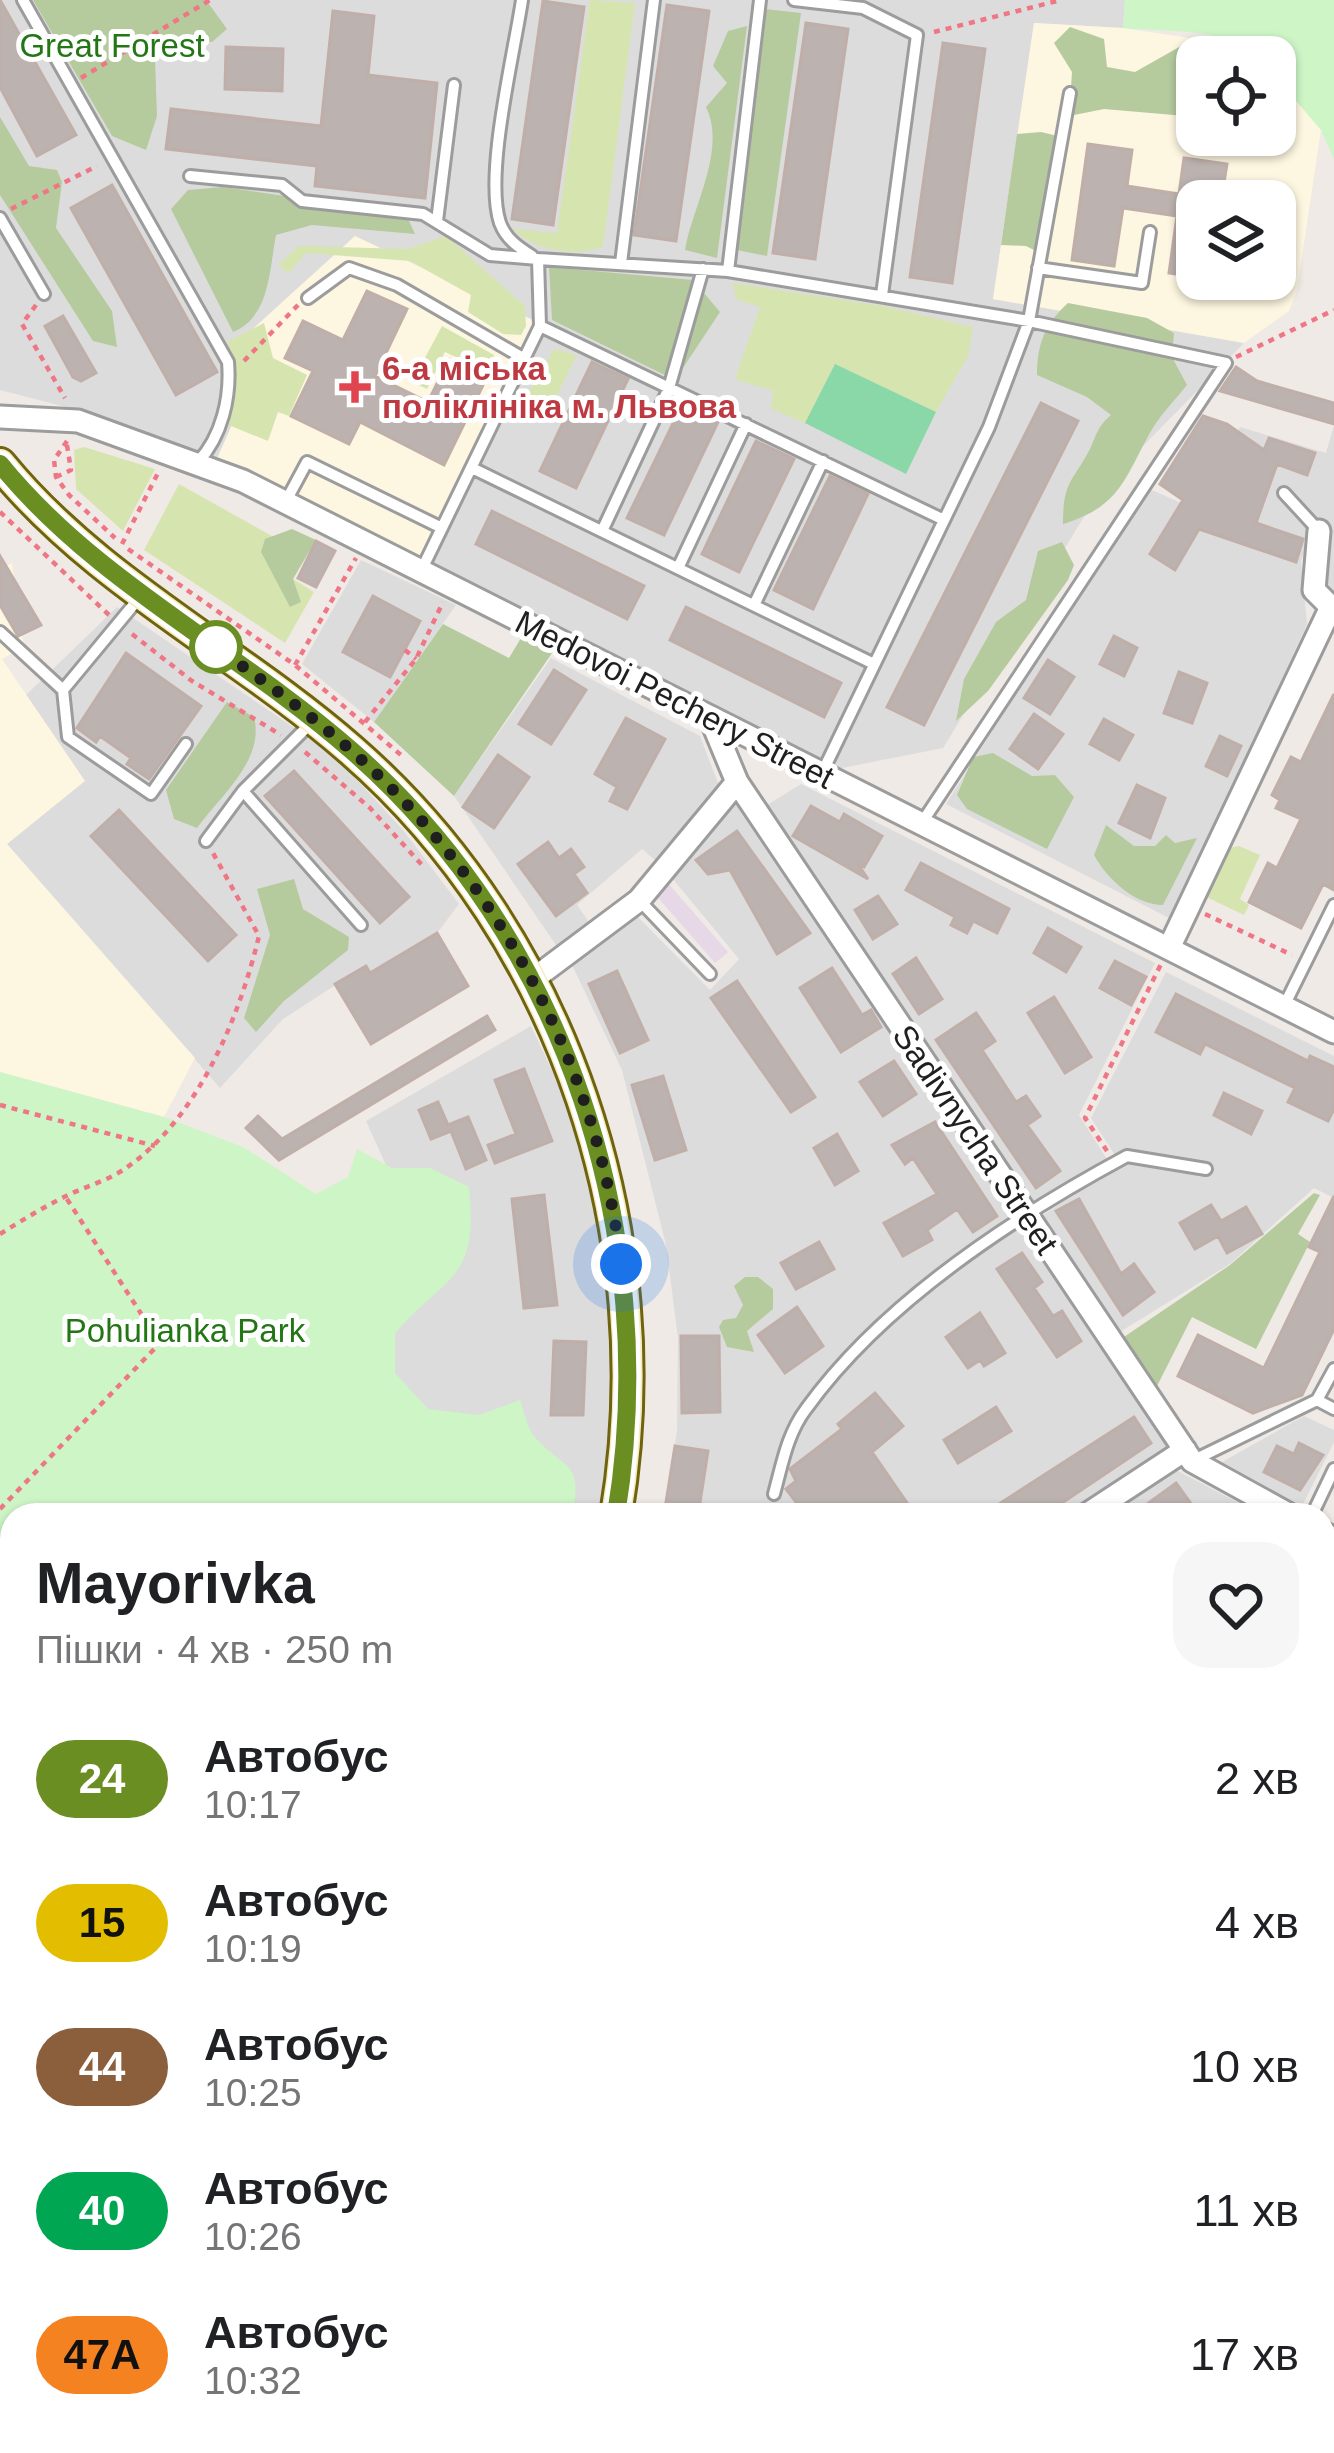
<!DOCTYPE html>
<html lang="uk">
<head>
<meta charset="utf-8">
<style>
  body { margin:0; font-family:Arial,sans-serif; background:#f6f6f6; color:#202124; height:100vh; display:flex; flex-direction:column; font-size:45px; white-space:nowrap }
  * { box-sizing:border-box; margin:0 }
  p { font-size:39px; color:#757577 }
  .icon { flex:none; width:66px; height:66px; fill:none; stroke:currentColor; stroke-width:2; stroke-linecap:round; stroke-linejoin:round }
  .map { position:relative; flex:1; overflow:hidden }
  .drawer { position:absolute; left:0px; top:1503px; width:1335px; height:951px; display:flex; flex-direction:column; background:#fff; border-radius:36px 36px 0 0; box-shadow:0 3px 9px #0004 }
  .drawer>* { flex:none }
  .badge { padding:0 24px; border-radius:39px; font-size:42px; line-height:78px }
  .buttons { position:absolute; left:1176px; top:36px; display:grid; gap:24px }
  .buttons a { display:grid; place-items:center; width:120px; height:120px; border-radius:24px; background:#fff; box-shadow:0 3px 9px #0004; font-size:60px }
  .you { position:absolute; width:60px; height:60px; margin:-30px; border:9px solid #fff; border-radius:50%; background:#1a73e8; box-shadow:0 0 0 18px #1a73e833 }
  .map>.badge { position:absolute; translate:-50% -50%; box-shadow:0 0 0 6px #fff }
  .round { display:grid; place-items:center; flex:none; width:126px; height:126px; border-radius:36px; background:#f6f6f6 }
  .summary { display:flex; align-items:center; justify-content:space-between; height:204px; padding:0 36px }
  h1 { font-size:57px; font-weight:700; line-height:90px }
  ul { padding:0; list-style:none }
  li { display:flex; align-items:center; gap:36px; height:144px; padding:0 36px }
  li div { flex:1 }
  li b { display:block; font-size:45px }
  li em { font-style:normal }
  li .badge { min-width:132px; font-weight:700; text-align:center }
  .map>svg:first-child { display:block }
  .residential { fill:#dddcdc }
  .industrial { fill:#e7d8e7 }
  .education { fill:#fdf6e1; fill-rule:evenodd }
  .grass { fill:#d6e5b0 }
  .forest { fill:#b5cb9e }
  .park { fill:#cdf5c6 }
  .pitch { fill:#8ad8a8 }
  .lines { fill:none; stroke-linecap:round; stroke-linejoin:round }
  .stream { stroke:#aad9d9; stroke-width:6 }
  .building { fill:#bcb2af; stroke:#c0aea9; stroke-width:3 }
  .lane-casing { stroke:#9c9c9c; stroke-width:16 }
  .street-casing { stroke:#9c9c9c; stroke-width:27 }
  .secondary-casing { stroke:#6f630d; stroke-width:36 }
  .path { stroke:#ef7685; stroke-width:4.5; stroke-dasharray:6 6; stroke-linecap:butt }
  .lane { stroke:#fff; stroke-width:10 }
  .street { stroke:#fff; stroke-width:21 }
  .secondary { stroke:#f5ebbe; stroke-width:30 }
  .line-casing { stroke:#fff; stroke-width:27 }
  .line { stroke:#6b8e23; stroke-width:18 }
  .walk { stroke:#1f1f1f; stroke-width:12; stroke-dasharray:0 21.6 }
  .health-dot { fill:#e0444e; stroke:#fff; stroke-width:4.5 }
  .stop-dot { fill:#fff; stroke:#6b8e23; stroke-width:6 }
  .labels { text-anchor:middle; stroke-width:10; stroke-linejoin:round; paint-order:stroke }
  .park-label { font-size:33px; fill:#227614; stroke:#fff }
  .health-label { font-size:33px; font-weight:bold; fill:#be3a42; stroke:#fff; text-anchor:start }
  .street-label { font-size:33px; fill:#1f1f1f; stroke:#fff }
</style>
</head>
<body>
<div class="map">
<svg width="1334" height="2453" viewBox="0 0 1334 2453">
  <rect width="100%" height="100%" fill="#efeae6"/>
  <!-- residential -->
  <path class="residential" d="M0 0H1125L1123 28 1034 23 993 299 1244 343 1101 489 943 748 837 769 419 559 535 321 244 398 215 463 74 409 0 390Z
    M1334 425V601L1316 587 1313 531 1301 561 1307 624 1171 919 946 804 1147 488 1193 508 1240 427 1326 453Z
    M361 560 456 605 374 722 302 664Z
    M117 607 334 755 403 830 459 904 437 933 370 973 365 966 283 1019 220 1088 7 844 84 781 26 695Z
    M551 658 700 736 720 788 656 861 642 849 577 905 589 922 558 948 454 796Z
    M801 784 1155 963 1079 1115 1108 1161 1031 1211 764 807Z
    M733 799 1170 1450 1073 1515H664L677 1431 678 1338 666 1245 622 1070 572 965 637 916 710 990 739 959 672 878Z
    M1166 972 1334 1056V1198L1314 1188 1230 1264 1115 1335 1039 1218 1120 1163 1091 1118Z
    M531 1026 576 1121 600 1223 616 1335 612 1451 602 1515H493L411 1432 376 1345 410 1218 366 1121Z
    M1304 1416 1334 1430V1442L1302 1506 1222 1462Z
    M1176 1470 1262 1515H1106Z"/>
  <!-- industrial -->
  <path class="industrial" d="M667 882 728 952 715 963 654 893Z"/>
  <!-- education -->
  <path class="education" d="M1034 23 1123 28 1250 47 1259 57H1197V135H1275V76L1321 130 1297 290 1289 311 1244 343 993 299ZM1197 201H1275V279H1197Z
    M355 236 535 321 419 559 215 463 244 398 235 345Z
    M12 563 24 647 2 659 85 781 7 844 195 1058 164 1117 0 1072V569Z"/>
  <!-- grass -->
  <path class="grass" d="M590 0 635 3 603 247C575 257 535 251 512 229L557 233Z
    M446 236 525 306 526 326 521 335 503 334 468 312 471 295 410 261 306 253 289 273 278 265 299 246 408 249Z
    M733 283 883 306 973 327 968 356 936 412 835 364 805 423 771 409 773 391 735 379 760 307 736 299Z
    M264 323 273 358 307 375 289 416 278 412 268 441 226 424C239 395 239 372 227 342Z
    M442 326 494 355 493 375 445 352 427 389 412 382Z
    M554 349 577 355 549 411 528 393Z
    M84 447 155 469 123 531 76 489 74 450Z
    M179 484 306 555 293 579 314 592 285 643 144 550Z
    M1239 846 1260 855 1240 899 1249 905 1244 915 1202 895 1224 849Z"/>
  <!-- forest -->
  <path class="forest" d="M33 0H206L227 29 212 42 177 39 155 59 157 116 146 150 112 136Z
    M765 9 801 13 767 256 737 250Z
    M747 26 717 258 685 250C692 207 727 150 706 107L727 83 713 66 728 31Z
    M1070 27 1104 39 1107 67 1135 72 1181 46 1197 78V117L1104 109 1069 116 1072 72 1054 43Z
    M0 117 29 166 57 170 62 182 56 228 112 311 117 347 93 341 0 195Z
    M1041 132 1066 138 1054 224 1044 255 1026 246 1001 245 1017 134Z
    M223 187 406 214 415 234 312 225 276 235C269 271 270 317 233 332L171 209 188 190Z
    M549 267 693 280 720 312 675 380 552 320Z
    M1068 303 1147 318 1174 333 1172 357 1187 385C1175 400 1161 414 1151 431 1124 479 1121 506 1063 524 1063 481 1072 483 1090 449 1097 434 1097 427 1111 415L1087 397 1037 375C1037 344 1045 324 1068 303Z
    M292 529 316 540 293 579 301 602 290 607 261 552 265 539Z
    M1062 542 1074 565 1068 580 988 691 956 721 964 679 996 622 1026 600 1038 551Z
    M443 624 509 658 521 638 552 653 454 796 374 722Z
    M227 702 254 717C265 760 221 795 197 828L174 819 166 790Z
    M993 753 1032 776 1055 775 1074 797 1047 849 967 809 957 795 973 757Z
    M1106 825 1134 846H1155L1166 835 1175 843 1197 838 1163 905C1135 905 1107 879 1094 855Z
    M294 879 303 909 349 937 348 950 284 1001 256 1032 244 1018 270 935 257 889Z
    M1314 1193 1320 1195 1298 1234 1310 1242 1256 1349 1192 1317 1156 1388 1121 1339 1230 1265Z
    M745 1277H758L773 1289V1309L747 1331 754 1352 727 1347 719 1327 723 1320 736 1318 743 1305 734 1286Z"/>
  <!-- park -->
  <path class="park" d="M1125 0H1334V159L1321 130 1275 76V57H1259C1233 27 1160 32 1123 28Z
    M0 1072 164 1117 243 1147 316 1194 348 1177 357 1149 392 1168H430L469 1187C478 1280 450 1272 395 1333V1373L428 1409 479 1415 520 1400C524 1411 527 1427 534 1436 564 1471 584 1459 572 1515H12V2442H521L531 2453H0Z
    M1334 1655V1799H1323V1673Z"/>
  <!-- pitch -->
  <path class="pitch" d="M835 364 936 412 906 474 805 423Z"/>
  <g class="lines">
    <!-- stream -->
    <path class="stream" d="M0 1911 12 1905"/>
  </g>
  <!-- building -->
  <path class="building" d="M0 0 76 135 37 156 0 87Z
    M543 1 584 7 553 225 512 219Z
    M667 5 709 11 676 241 634 235Z
    M333 11 374 16 368 75 437 83 425 198 315 186 317 166 166 149 171 109 321 126Z
    M806 23 848 29 815 259 773 253Z
    M943 43 985 49 952 283 910 277Z
    M226 47 283 49 282 91 225 89Z
    M1088 144 1132 150 1127 186 1179 194 1184 158 1227 164 1221 201H1197V277L1169 273 1177 216 1123 208 1114 266 1072 260Z
    M112 185 217 372 176 395 71 208Z
    M367 291 407 309 375 376 428 402 449 359 487 377 444 465 360 422 349 444 291 416 313 371 285 358 303 321 343 340Z
    M63 316 96 373 81 381 73 377 45 326Z
    M592 362 628 379 576 488 540 471Z
    M1236 367 1257 381 1334 403V424L1220 391Z
    M1041 403 1078 421 924 725 887 707Z
    M682 405 718 422 664 535 627 518Z
    M1203 416 1227 424 1264 450 1269 438 1315 453 1307 475 1277 464 1256 523 1303 539 1296 562 1199 529 1175 570 1150 554 1183 500 1160 484Z
    M756 441 794 459 739 572 702 554Z
    M830 476 868 494 813 609 774 590Z
    M492 511 644 586 627 619 476 544Z
    M316 541 335 551 316 587 298 578Z
    M0 556 41 625 18 636 0 605Z
    M373 596 420 621 390 677 343 652Z
    M686 607 841 683 824 717 670 640Z
    M1114 636 1137 648 1124 676 1100 664Z
    M126 653 201 706 149 779 127 764 131 758 100 736 96 742 77 728Z
    M1048 660 1074 677 1050 714 1024 698Z
    M554 670 586 690 551 744 519 724Z
    M1179 672 1207 683 1192 723 1164 713Z
    M1334 694V890L1323 884 1301 928 1249 902 1268 863 1277 868 1301 819 1276 808 1280 800 1272 795 1291 757 1301 762Z
    M1034 714 1063 734 1038 769 1010 749Z
    M626 718 665 739 627 809 610 801 617 787 595 774Z
    M1104 719 1133 735 1119 760 1090 744Z
    M1220 736 1241 746 1227 776 1206 766Z
    M498 755 529 777 494 828 463 807Z
    M294 771 409 897 380 923 265 796Z
    M1137 785 1165 798 1150 838 1119 823Z
    M811 806 840 822 844 814 882 836 864 867 857 863 868 879 793 836Z
    M119 810 236 935 208 961 91 836Z
    M737 831 810 933 777 954 730 870 708 874 696 860Z
    M548 842 559 858 571 849 584 867 574 874 587 893 556 916 518 864Z
    M921 863 1009 909 997 933 973 921 967 933 951 925 955 917 906 890Z
    M878 896 897 924 873 939 855 910Z
    M1048 928 1081 947 1066 972 1034 953Z
    M437 933 468 986 371 1044 335 984 366 966 370 973Z
    M916 958 942 999 919 1014 893 974Z
    M1115 961 1146 977 1131 1005 1100 988Z
    M832 968 862 1015 871 1010 881 1027 841 1052 800 988Z
    M617 971 648 1040 620 1053 589 984Z
    M737 981 815 1097 791 1112 711 998Z
    M1176 994 1308 1061 1310 1056 1334 1067V1109L1328 1121 1288 1102 1295 1088 1205 1044 1200 1054 1156 1032Z
    M1054 997 1091 1057 1065 1073 1028 1013Z
    M976 1013 995 1041 982 1050 1016 1102 1026 1096 1040 1116 1027 1125 1060 1171 1036 1188 936 1040Z
    M487 1016 495 1030 279 1160 246 1128 258 1116 282 1139Z
    M894 1061 916 1094 883 1116 860 1082Z
    M524 1069 552 1141 495 1163 488 1145 516 1134 495 1080Z
    M663 1076 686 1150 655 1160 632 1085Z
    M1224 1093 1262 1111 1251 1134 1214 1115Z
    M438 1102 448 1125 468 1117 486 1160 466 1169 451 1131 431 1139 419 1110Z
    M935 1122 997 1216 973 1232 957 1209 927 1230 932 1240 903 1256 884 1223 937 1194 913 1158 905 1164 892 1145Z
    M837 1134 858 1171 835 1185 814 1148Z
    M544 1195 557 1305 524 1308 512 1199Z
    M1334 1196V1329L1302 1395 1253 1413 1178 1376 1198 1335 1264 1368 1320 1252 1309 1247Z
    M1079 1199 1121 1274 1134 1264 1154 1292 1123 1315 1056 1211Z
    M1211 1205 1221 1221 1246 1207 1262 1234 1227 1253 1218 1236 1195 1249 1180 1223Z
    M819 1242 834 1269 796 1289 781 1263Z
    M1022 1253 1042 1282 1034 1288 1053 1316 1062 1311 1081 1341 1057 1357 997 1269Z
    M797 1307 823 1346 785 1373 758 1335Z
    M980 1313 1005 1353 984 1366 980 1360 968 1368 946 1337Z
    M681 1336H719L720 1412 682 1413Z
    M554 1341 586 1342 583 1415H551Z
    M875 1393 903 1426 872 1452 907 1503 890 1515H806L786 1489 796 1481 790 1469 842 1429 838 1424Z
    M996 1407 1011 1431 958 1463 944 1440Z
    M1134 1417 1151 1443 1044 1515H982Z
    M1299 1443 1323 1455 1300 1490 1264 1472 1277 1446 1294 1454Z
    M675 1446 708 1451 698 1515H664Z
    M1176 1483 1194 1508 1184 1515H1132Z"/>
  <g class="lines">
    <defs>
      <path id="lane" d="M23 0 228 362C231 397 222 436 198 462
        M522 0C514 54 484 175 500 223 506 239 518 247 532 256
        M794 0 863 8 917 35 882 295
        M190 176 282 185 302 201 423 214 490 255 538 259
        M0 218 44 294
        M437 221 454 85
        M621 263 654 0
        M1038 268 1142 283 1150 232
        M728 271 760 0
        M308 298 349 268 397 285 523 358
        M540 326 942 519
        M472 468 874 664
        M1284 493 1319 531
        M286 501 307 462 442 528
        M603 529 669 388 703 269
        M679 566 746 424
        M421 571 540 326 538 259 728 271 1029 321 989 427 822 773
        M755 603 823 461
        M0 632 63 690 140 597
        M63 690 68 737 151 794 186 744
        M312 722 243 791 361 925
        M921 824 1226 363 1029 321 1070 93
        M206 841 243 791
        M639 900 710 974
        M1284 1006 1334 905
        M1317 1400 1334 1409
        M1192 1461 1317 1400 1334 1369
        M774 1494C782 1465 787 1434 806 1409 883 1302 1012 1218 1127 1156L1206 1169
        M1312 1515 1334 1469
        M1323 2329 1334 2327
        M1323 2403H1334
        M534 2442 544 2453
        M1019 2442 1029 2453
        M966 2453 968 2443 975 2442
        M1049 2453 1056 2442
        M1287 2453 1289 2442"/>
      <path id="street" d="M0 417 78 421 243 481 1334 1032
        M710 717 737 782 1192 1461 1290 1515
        M1169 948 1331 607 1314 590 1319 531
        M532 980 639 900 737 782
        M1086 1515 1185 1450
        M1323 1533 1334 1539
        M1323 1813H1334
        M1323 2067 1334 2068"/>
      <path id="secondary" d="M0 464C96 582 238 651 351 750 566 937 663 1237 616 1515
        M759 2442 761 2453"/>
    </defs>
    <!-- lane casing -->
    <use href="#lane" class="lane-casing"/>
    <!-- street casing -->
    <use href="#street" class="street-casing"/>
    <!-- secondary casing -->
    <use href="#secondary" class="secondary-casing"/>
    <!-- path -->
    <path class="path" d="M934 32 1061 0
      M81 78 210 0
      M11 209 97 166
      M36 305 22 324 65 398
      M1236 357 1334 310
      M244 361 298 305
      M67 441 54 460 56 477 69 495 115 538
      M56 477 71 470 66 439
      M0 512 109 615
      M122 544 160 469
      M128 549 295 665 401 755
      M132 634 192 681 281 735
      M405 650 416 659
      M295 665 356 558
      M365 722 416 659 443 602
      M305 752 370 808 422 865
      M1205 914 1292 955
      M0 1105 155 1146
      M1107 1151 1085 1118 1161 964
      M0 1234C21 1221 42 1208 64 1197 83 1187 105 1182 123 1170 197 1121 239 1019 259 936L213 853
      M0 1509 160 1343 65 1196
      M1323 1775 1334 1766
      M0 2075 12 2055
      M0 2358 12 2356
      M690 2442 693 2453
      M831 2442 833 2453
      M946 2442 947 2453
      M1207 2442V2453"/>
    <!-- lane -->
    <use href="#lane" class="lane"/>
    <!-- street -->
    <use href="#street" class="street"/>
    <!-- secondary -->
    <use href="#secondary" class="secondary"/>
  </g>
  <g class="lines">
    <defs>
      <path id="line" d="M0 464C96 582 238 651 351 750 567 938 662 1236 616 1515"/>
    </defs>
    <!-- line casing -->
    <use href="#line" class="line-casing"/>
    <!-- line -->
    <use href="#line" class="line"/>
    <!-- walk -->
    <path class="walk" d="M216 647 203 638C265 682 328 726 383 780 513 907 600 1083 621 1264"/>
  </g>
  <!-- markers -->
  <path class="health-dot" d="M349 369h12v12h12v12h-12v12h-12v-12h-12v-12h12z"/>
  <circle class="stop-dot" cx="216" cy="647" r="24"/>
  <g class="labels">
    <!-- park labels -->
    <g class="park-label">
      <text x="112" y="57">Great Forest</text>
      <text x="185" y="1342">Pohulianka Park</text>
    </g>
    <!-- health labels -->
    <g class="health-label">
      <text x="382" y="380">6-а міська<tspan x="382" dy="38">поліклініка м. Львова</tspan></text>
    </g>
    <!-- street labels -->
    <g class="street-label">
      <text transform="translate(675 699) rotate(27)" y="12">Medovoi Pechery Street</text>
      <text transform="translate(976 1139) rotate(56)" y="12">Sadivnycha Street</text>
    </g>
  </g>
</svg>
<div class="buttons">
<a><svg class="icon" aria-label="locate" viewBox="0 0 24 24"><circle cx="12" cy="12" r="6"/><path d="M12 2v4M12 18v4M2 12h4M18 12h4"/></svg></a>
<a><svg class="icon" aria-label="layers" viewBox="0 0 24 24"><path d="M12 4l9 5-9 5-9-5zM3 14l9 5 9-5"/></svg></a>
</div>
<div class="you" style="left:621px;top:1264px"></div>
<section class="drawer">
<div class="summary"><div><h1>Mayorivka</h1><p>Пішки · 4 хв · 250 m</p></div><a class="round"><svg class="icon" aria-label="heart" viewBox="0 0 24 24"><path d="M12 20l-8-8c-3-5 5-10 8-4 3-6 11-1 8 4z"/></svg></a></div>
<ul>
<li><span class="badge" style="background:#6b8e23;color:#fff">24</span><div><b>Автобус</b><p>10:17</p></div><em>2 хв</em></li>
<li><span class="badge" style="background:#e3bd00;color:#111">15</span><div><b>Автобус</b><p>10:19</p></div><em>4 хв</em></li>
<li><span class="badge" style="background:#8b5e3c;color:#fff">44</span><div><b>Автобус</b><p>10:25</p></div><em>10 хв</em></li>
<li><span class="badge" style="background:#00a651;color:#fff">40</span><div><b>Автобус</b><p>10:26</p></div><em>11 хв</em></li>
<li><span class="badge" style="background:#f58220;color:#111">47А</span><div><b>Автобус</b><p>10:32</p></div><em>17 хв</em></li>
</ul>
</section>
</div>
</body>
</html>
